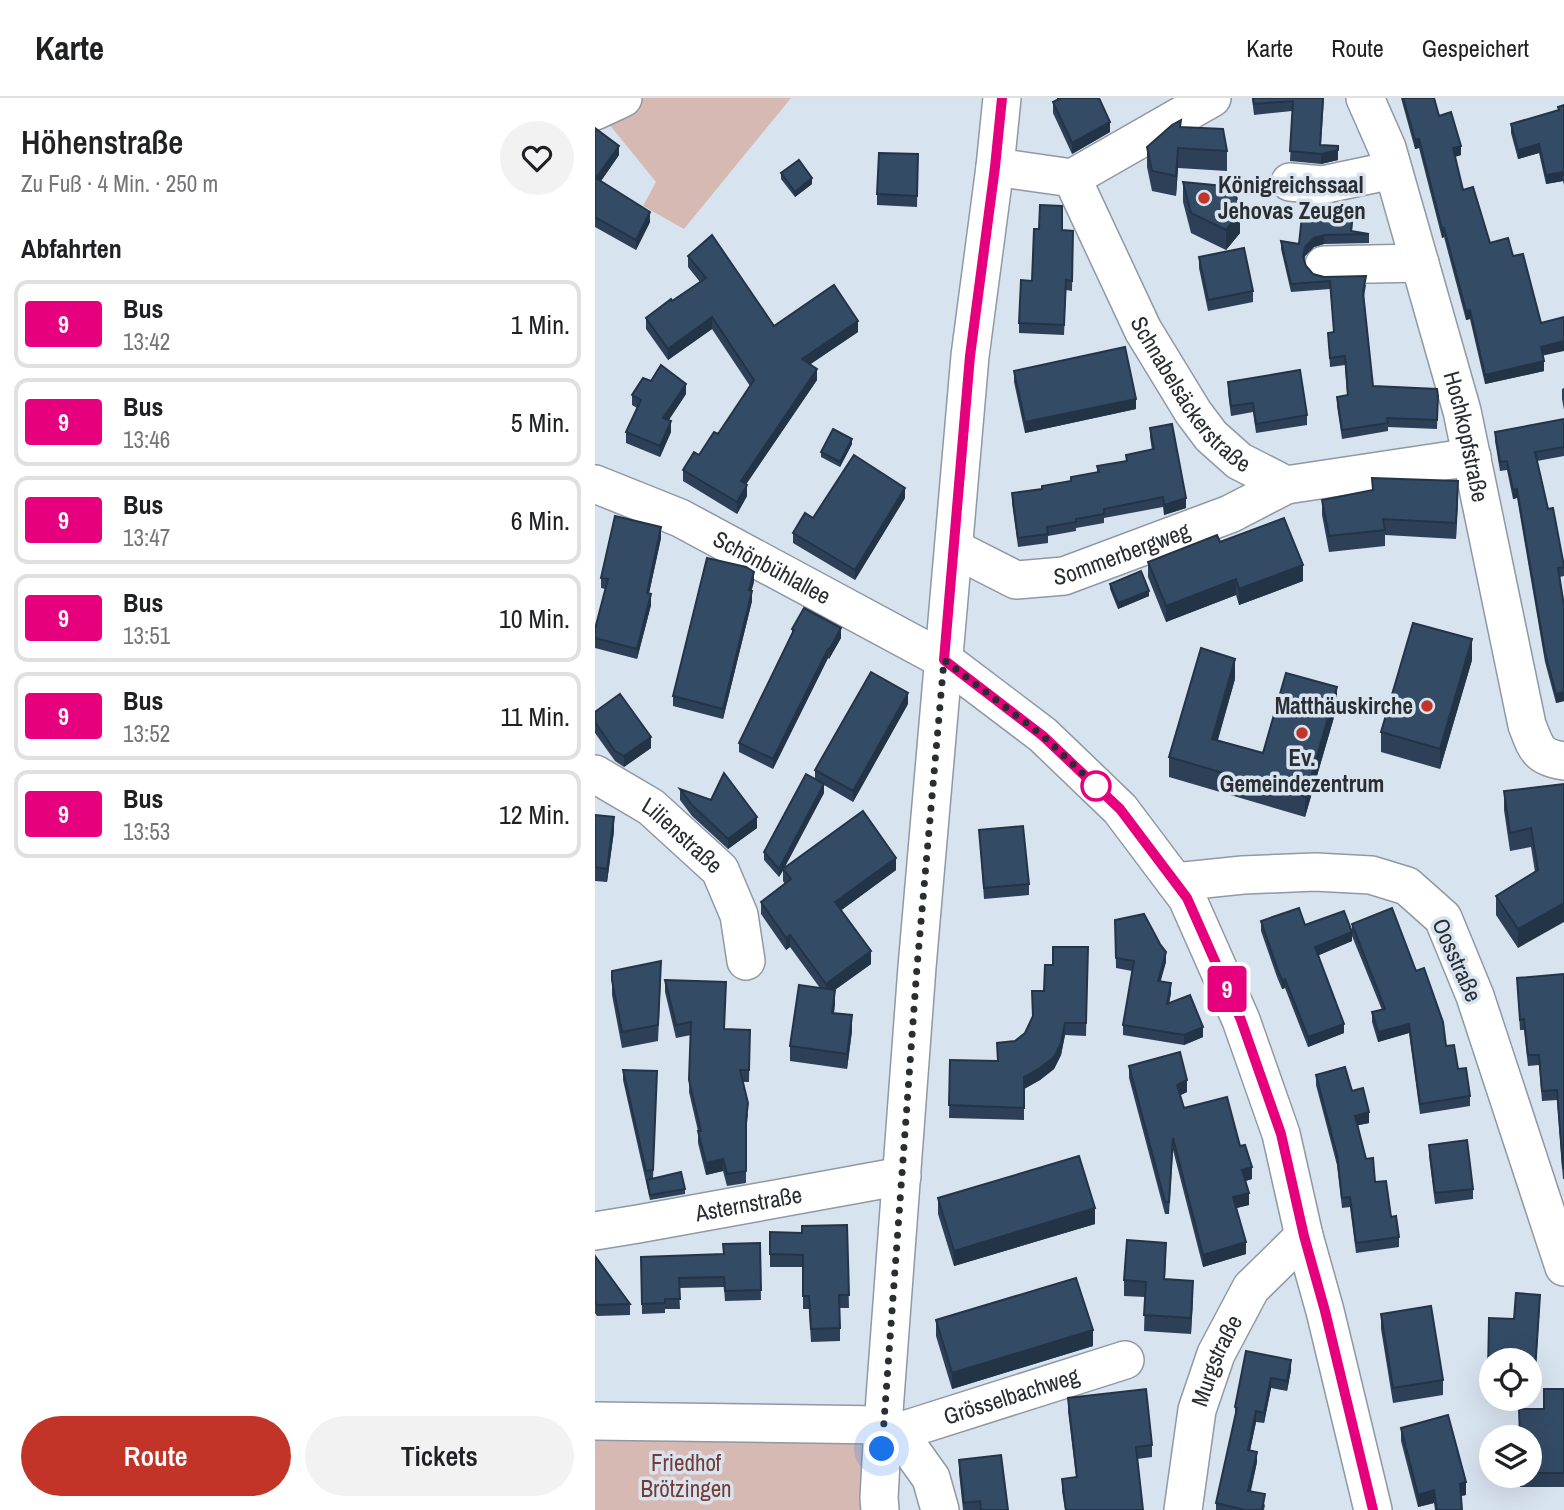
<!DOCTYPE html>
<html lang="de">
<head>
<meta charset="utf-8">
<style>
  body { margin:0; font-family:"Archivo Narrow",sans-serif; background:#f2f2f2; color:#202124; height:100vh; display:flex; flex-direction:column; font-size:26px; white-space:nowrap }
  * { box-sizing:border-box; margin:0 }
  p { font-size:23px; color:#757577 }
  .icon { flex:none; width:38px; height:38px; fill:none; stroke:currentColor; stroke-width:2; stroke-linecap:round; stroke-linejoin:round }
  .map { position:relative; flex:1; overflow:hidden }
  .side { display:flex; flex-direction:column; background:#fff; width:595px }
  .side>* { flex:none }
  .badge { padding:0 14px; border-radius:5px; font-size:24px; line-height:46px }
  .controls { position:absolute; left:884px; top:1250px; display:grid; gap:14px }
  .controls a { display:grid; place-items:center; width:63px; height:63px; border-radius:50%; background:#fff; box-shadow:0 7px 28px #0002; font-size:35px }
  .you { position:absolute; width:35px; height:35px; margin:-18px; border:5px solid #fff; border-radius:50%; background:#1a73e8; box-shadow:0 0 0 10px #1a73e833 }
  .map>.badge { position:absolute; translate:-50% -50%; box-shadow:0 0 0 4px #fff }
  h2 { padding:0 21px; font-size:26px; line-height:63px }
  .round { display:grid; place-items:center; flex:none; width:74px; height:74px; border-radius:37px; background:#f2f2f2 }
  .overview { display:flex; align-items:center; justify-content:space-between; height:119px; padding:0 21px }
  h1 { font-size:33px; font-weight:600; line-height:52px }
  .cta { display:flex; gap:14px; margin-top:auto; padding:14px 21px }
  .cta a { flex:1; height:80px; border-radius:42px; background:#c13427; color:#fff; font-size:28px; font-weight:600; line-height:80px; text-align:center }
  .cta a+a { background:#f2f2f2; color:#202124 }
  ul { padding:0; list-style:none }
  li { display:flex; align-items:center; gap:21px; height:88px; margin:0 14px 10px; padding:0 7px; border:4px solid #e0e0e0; border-radius:14px }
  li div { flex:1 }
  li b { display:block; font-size:26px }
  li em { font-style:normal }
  li .badge { min-width:77px; font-weight:700; text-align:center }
  header { display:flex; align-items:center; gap:42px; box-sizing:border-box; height:98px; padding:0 35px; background:#fff; border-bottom:2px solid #e0e0e0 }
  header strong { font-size:33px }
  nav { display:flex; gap:38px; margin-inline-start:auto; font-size:24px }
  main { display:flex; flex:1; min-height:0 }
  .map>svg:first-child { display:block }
  .green { fill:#d7b9b4 }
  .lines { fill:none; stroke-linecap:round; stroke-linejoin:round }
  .minor-casing { stroke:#8e99a4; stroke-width:40 }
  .minor { stroke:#fff; stroke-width:37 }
  .wall { fill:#2d4057 }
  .shaded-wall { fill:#243447 }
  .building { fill:#344b65; stroke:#243447; stroke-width:2 }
  .line-casing { stroke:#fff; stroke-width:16 }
  .line { stroke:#e6007e; stroke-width:10 }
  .walk { stroke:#2a2e33; stroke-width:7; stroke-dasharray:0 12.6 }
  .poi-dot { fill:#c13427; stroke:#d8e3f0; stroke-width:2.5 }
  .stop-dot { fill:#fff; stroke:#e6007e; stroke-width:3.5 }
  .labels { text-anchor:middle; stroke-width:7; stroke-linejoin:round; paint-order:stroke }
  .poi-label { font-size:23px; font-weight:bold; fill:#2a2e33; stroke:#d8e3f0; text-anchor:start }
  .street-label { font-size:23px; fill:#2a2e33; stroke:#d8e3f0 }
  .park-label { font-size:23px; fill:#763c34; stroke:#d8e3f0 }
</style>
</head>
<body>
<header>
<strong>Karte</strong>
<nav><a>Karte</a><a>Route</a><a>Gespeichert</a></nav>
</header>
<main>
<section class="side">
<div class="overview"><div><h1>Höhenstraße</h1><p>Zu Fuß · 4 Min. · 250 m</p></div><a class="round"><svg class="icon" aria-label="heart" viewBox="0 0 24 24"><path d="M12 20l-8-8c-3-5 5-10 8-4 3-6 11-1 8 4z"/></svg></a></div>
<h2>Abfahrten</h2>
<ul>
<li><span class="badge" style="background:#e6007e;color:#fff">9</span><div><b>Bus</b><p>13:42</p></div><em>1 Min.</em></li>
<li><span class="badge" style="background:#e6007e;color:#fff">9</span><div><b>Bus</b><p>13:46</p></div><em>5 Min.</em></li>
<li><span class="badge" style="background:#e6007e;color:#fff">9</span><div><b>Bus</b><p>13:47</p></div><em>6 Min.</em></li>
<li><span class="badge" style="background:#e6007e;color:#fff">9</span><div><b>Bus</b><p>13:51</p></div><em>10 Min.</em></li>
<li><span class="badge" style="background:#e6007e;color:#fff">9</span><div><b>Bus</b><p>13:52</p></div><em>11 Min.</em></li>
<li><span class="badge" style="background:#e6007e;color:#fff">9</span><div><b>Bus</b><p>13:53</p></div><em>12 Min.</em></li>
</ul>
<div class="cta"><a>Route</a><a>Tickets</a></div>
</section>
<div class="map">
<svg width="969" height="1412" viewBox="0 0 969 1412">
  <rect width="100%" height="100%" fill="#d8e3f0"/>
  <!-- green -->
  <path class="green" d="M43 0H196L89 131 48 108 61 84 9 20Z
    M0 1342 270 1346 274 1412H0Z"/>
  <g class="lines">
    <defs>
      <g id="minor">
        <path id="s1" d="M770 0 792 50 867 313 932 627C941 650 942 659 969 663"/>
        <path d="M0 13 28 0"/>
        <path id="s2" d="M400 69 477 80 548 232 598 314 616 338 644 363 691 387 877 359"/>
        <path d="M477 80 617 0"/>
        <path d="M695 84 727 87 798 72"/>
        <path d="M729 167 825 165"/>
        <path id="s3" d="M0 386 85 420 349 562 448 637 525 711 592 800 646 922 686 1036 709 1138 730 1213 778 1412"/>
        <path id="s4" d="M360 451 421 482 469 478 635 416 691 387"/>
        <path id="s5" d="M0 676 56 709 125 772 144 817 151 863"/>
        <path d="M580 784 648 777 720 774 776 777 812 788 848 820 880 898 969 1169"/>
        <path id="s6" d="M0 1133 43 1126 307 1078"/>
        <path d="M0 1323 288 1327 303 1334 336 1380 345 1412"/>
        <path id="s7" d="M303 1334 530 1262"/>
        <path d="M285 1412 284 1400 288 1327 322 869 375 258 400 69 407 0"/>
        <path id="s8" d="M588 1412 602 1312 621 1256 656 1190 709 1138"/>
      </g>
    </defs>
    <!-- minor casing -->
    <use href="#minor" class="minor-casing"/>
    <!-- minor -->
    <use href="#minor" class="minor"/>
  </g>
  <!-- wall -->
  <path class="wall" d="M462 0H504L515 34 477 56 458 15V4L462 2Z
    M657 0H729L726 47 743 48V62L726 66 695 63 697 13 659 17Z
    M806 0H839L844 18 866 57 860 59 868 92 895 145 948 258 949 273 890 286 875 221 871 222 849 139 847 140 824 50 820 51Z
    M969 7V87L968 83 951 86 944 55 923 61 916 35V26L963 12V9Z
    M586 29 632 53V73L583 70 581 98 557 93 552 69V49Z
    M0 30 24 57 6 83 55 124 41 152 0 129Z
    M323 56 322 109 282 107V96Z
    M186 75 217 86 200 99 186 81Z
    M588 84 645 135 631 152 596 135 588 104Z
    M758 122 757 134 774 136V145L729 146 719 149 710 158 709 163 711 168 718 176 771 187 769 199 778 288 843 298 842 331 793 329V333L747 341 742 308V299L752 297 750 267 735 269 733 235 739 234 735 191 696 194 686 151V143L704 146Z
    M467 132 478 133 477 193 471 192 469 237 424 235V225L437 183Z
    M93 158 179 228 263 234 215 266 222 282 151 386 152 398 142 416 88 383V372L104 357 123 336 155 288 117 231 73 262 51 231V220L105 184 93 169Z
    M604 159 658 193V204L613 213 604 170Z
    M419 273 541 311 430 335 419 284Z
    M633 284 712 317V327L661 335 658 314 636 318 633 294Z
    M969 290V312L967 301V291Z
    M91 296 74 322 76 334 65 359 31 345V334L42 310 37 307V297Z
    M969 321V358L942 363 953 411 969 468V478L965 479 969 508V603L961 605 950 564 922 400 918 401 912 372 905 373 900 343V334Z
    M555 330 591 410 569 417 568 409 509 420V425L481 430V433L453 438V445L423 449 417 405V395L447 391 476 383 502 374V368L531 363V357L557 352 555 339Z
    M257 346 245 369 226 359V354Z
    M777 380 863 398 861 441 790 437V448L734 454 727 417V402L777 392Z
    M310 400 260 482 198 445V435L218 420Z
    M66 440 54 495 56 507 42 561 0 550V531L10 491 6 490V480Z
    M625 444 708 483 644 507 641 497 571 524 553 479V464Z
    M159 484 156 493 157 503 128 621 78 608V598Z
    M515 486 554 498 523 511 515 491Z
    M197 531 246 540 234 561 233 560 178 671 144 654V645L197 535Z
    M877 562 845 671 786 654V634Z
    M640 581 623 642 668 655 742 609 710 719 574 679V659Z
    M313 606 258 704 229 687V695L190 769 301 772 246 812 276 866 240 892 239 915 257 933 252 971 195 963V948L225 890 195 849 191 852 166 816V804L190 786 188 783V773L184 779 169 762V754L220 681V672Z
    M0 614 56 650 29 669 20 663 0 635Z
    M969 686 923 850 901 817V798L940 774 936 749 915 753 909 712V693Z
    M85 691 162 730 133 751 97 718 85 702Z
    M0 717 19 733 12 784 0 783Z
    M384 732 434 786V797L389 801Z
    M520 822 571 864 565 883 576 895 574 905 608 939 589 947 528 937V927L537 873 521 870Z
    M666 823 757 832V826L821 873 851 948 875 998V1008L825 1016 814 935 783 944 777 924V914L787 912 757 838V843L723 857 749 935 713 949 690 890 687 891 682 879 666 833Z
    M493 849 491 938 470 937 466 957 459 971 445 982 429 991V1022L354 1020 355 962 402 963 420 943 430 935 449 893 458 867Z
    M17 873 66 879 63 943 27 950 17 897Z
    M969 876V1081H968L962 1002 947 1003 944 967 933 968 929 932H925L922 880Z
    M70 882 130 931 155 932 154 984H148L153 1017 151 1034V1085L132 1088 128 1073 111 1077 103 1045V1033L94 994 96 937 81 940 70 894Z
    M534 968 592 994 585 997 589 1010 645 1048 657 1081 650 1083 654 1107 641 1110 651 1156 608 1169 578 1052 574 1116H570L534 980Z
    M28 972 62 973 58 1081 90 1091V1096L55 1102 28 982Z
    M721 977 757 993 774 1025 763 1027 771 1061 804 1139V1149L761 1155 755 1109 747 1110 742 1067 721 987Z
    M834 1047 878 1091V1101L840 1106 834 1058Z
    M343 1100 500 1126 359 1168 343 1116Z
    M252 1127 254 1210H245V1243L216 1244 214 1211H208V1169H175V1134L207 1135Z
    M165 1145 166 1202 130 1203 129 1189 84 1190 85 1211H70V1215L47 1216 46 1159 129 1156Z
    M0 1158 35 1206V1217L2 1218 0 1215Z
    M571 1160 570 1181 598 1198 596 1236 549 1233 550 1199 529 1198V1182Z
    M945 1206 940 1283 934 1284V1262H896V1284H893L894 1220 919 1221Z
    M786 1216 848 1282V1297L798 1305 786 1231Z
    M341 1222 498 1248 357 1291 341 1238Z
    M651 1253 696 1272 692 1293 676 1290 669 1325 661 1324 655 1352 662 1364 656 1393 670 1407 669 1412H621V1405L640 1319V1309Z
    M969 1291V1389H925V1377H934V1339Z
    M473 1300 557 1347V1359L542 1361 548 1412H470L467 1393V1381L481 1379 473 1313Z
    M806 1330 871 1397 866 1398 867 1412H840L839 1405 823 1409 806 1343Z
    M364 1362 413 1412H368L364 1375Z"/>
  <!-- shaded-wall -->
  <path class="shaded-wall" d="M515 24V34L477 56V45Z
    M824 41V50L820 51V42Z
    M944 46V55L923 61V52Z
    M24 48V57L1 90V80Z
    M866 48V57L858 59V50Z
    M583 50V70L581 98V78Z
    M743 52V62L726 66V56Z
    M968 74V83L951 86V77Z
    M217 80V86L200 99V94Z
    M55 114V124L41 152V142Z
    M645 115V135L631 152V132Z
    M849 130V139L847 140V131Z
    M729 137V146L719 149 710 158 708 168V159L710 149 719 140Z
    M875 212V221L871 222V213Z
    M117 219V231L73 262V251Z
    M263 223V234L207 272V261Z
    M969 243V253L946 258V249Z
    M949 263V273L890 286V277Z
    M222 271V282L146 394V383Z
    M91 286V296L68 330V320Z
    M541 301V311L430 335V324Z
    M76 323V334L65 359V348Z
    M257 341V346L245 369V364Z
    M863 383V398L861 441V425Z
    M152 387V398L142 416V404Z
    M310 390V400L260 482V472Z
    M922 391V400L918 401V392Z
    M591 400V410L569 417V407Z
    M66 429V440L52 505V495Z
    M708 467V483L644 507V491Z
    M159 474V484L154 502V492Z
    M641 481V497L571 524V508Z
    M157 493V503L128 621V611Z
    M554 493V498L523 511V505Z
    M56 496V507L42 561V551Z
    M246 530V540L234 561V552Z
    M877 541V562L845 671V651Z
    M233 551V560L178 671V661Z
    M640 561V581L617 661V641Z
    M742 589V609L710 719V699Z
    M969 594V603L961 605V596Z
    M313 595V606L258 704V693Z
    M56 639V650L29 669V658Z
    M229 686V695L184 779V771Z
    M19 719V733L12 784V771Z
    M162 719V730L133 751V741Z
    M301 760V772L240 817V804Z
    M969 805V824L923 850V831Z
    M757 834V843L720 859V849Z
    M195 837V849L191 852V840Z
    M276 853V866L231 898V886Z
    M571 854V864L563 893V883Z
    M690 881V890L687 891V882Z
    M576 885V895L572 916V906Z
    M240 892V907L237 930V915Z
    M257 917V933L252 971V956Z
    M470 925V937L466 957 459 971 445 982 429 991V1022V979Z
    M749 926V935L713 949V939Z
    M814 926V935L783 944V934Z
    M608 929V939L589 947V937Z
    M592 982V994L582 999V987Z
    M774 1014V1025L760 1028V1018Z
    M128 1061V1073L111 1077V1065Z
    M657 1069V1081L647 1084V1072Z
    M654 1095V1107L638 1111V1099Z
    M500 1110V1126L359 1168V1153Z
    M651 1144V1156L608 1169V1157Z
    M598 1183V1198L596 1236V1220Z
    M498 1232V1248L357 1291V1275Z
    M696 1262V1272L692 1293V1283Z
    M676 1280V1290L669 1325V1315Z
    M661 1313V1324L653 1362V1352Z
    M662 1354V1364L653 1403V1393Z
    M871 1384V1397L865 1398V1386Z
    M839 1392V1405L823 1409V1397Z"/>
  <!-- building -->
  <path class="building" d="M466 0H504L515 24 477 45 458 4Z
    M658 0H728L725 47 743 48V52L726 56 695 53 698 3 659 6Z
    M808 0H839L844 18 856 14 866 48 858 50 868 92 878 89 895 145 913 140 918 158 928 156 946 225 969 219V243L946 249 949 263 890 277 875 212 871 213 849 130 847 131 824 41 820 42Z
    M969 7V78L968 74 951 77 944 46 923 52 916 26 964 12 963 9Z
    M586 22 585 29 628 31 632 53 583 50 581 78 557 73 552 49 577 27Z
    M0 30 24 48 1 80 55 114 41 142 0 119Z
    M284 55 323 56 322 98 282 96Z
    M204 62 217 80 200 94 186 75Z
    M588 84 639 89 645 115 631 132 596 115Z
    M445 107 467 108V132L478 133 477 183 471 182 469 227 424 225 426 182 437 183 439 131H444Z
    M708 108 758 113 756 133 774 136 729 137 719 140 710 149 708 159 711 168 718 176 729 179 771 178 768 194 778 288 842 291 843 298 842 322 792 320 793 325 747 332 742 299 753 297 750 258 735 260 733 235 739 234 735 183 696 186 686 143 704 146Z
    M117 137 179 228 239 187 263 223 207 261 222 271 146 383 152 387 142 404 88 372 99 354 104 357 119 334 123 336 159 282 117 219 73 251 51 220 76 201 77 203 111 180 93 158Z
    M649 150 658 193 613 202 604 159Z
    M530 249 541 301 430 324 419 273Z
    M66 267 91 286 68 320 76 323 65 348 31 334 46 302 37 297 48 280 56 283Z
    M705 272 712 317 661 326 658 305 636 308 633 284Z
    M969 321V349L940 354 953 411 958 410 969 468V469L963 470 969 508V594L961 596 950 555 922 391 918 392 912 363 905 364 900 334Z
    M577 326 591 400 569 407 568 399 509 411V416L481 421V424L452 429 453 436 423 440 417 395 447 391V388L476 383V379L504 374 502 368 532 363 531 357 559 351 555 330Z
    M238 331 257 341 245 364 226 354Z
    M259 357 310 390 260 472 198 435 210 415 218 420Z
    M777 380 863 383 861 425 788 421 790 432 734 438 727 402 778 392Z
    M20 418 66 429 52 495 56 496 42 551 0 540V531L13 481 6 480Z
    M689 420 708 467 644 491 641 481 571 508 553 464 622 437 625 444Z
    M112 460 151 469 159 474 154 492 157 493 128 611 78 598Z
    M546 473 554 493 523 505 515 486Z
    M209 510 246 530 234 552 233 551 178 661 144 645 199 532 197 531Z
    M818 525 877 541 845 651 786 634Z
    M606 550 640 561 617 641 668 655 691 575 742 589 710 699 574 659Z
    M276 574 313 595 258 693 220 672Z
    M25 596 56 639 29 658 20 653 0 624V614Z
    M129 675 162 719 133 741 97 707 85 691 116 702Z
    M211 676 229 686 184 771 169 754Z
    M969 686V805L923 831 901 798 943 772 936 730 915 735 909 693Z
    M268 713 301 760 240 804 276 853 231 886 195 837 191 840 166 804 196 781 188 771Z
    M0 717 19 719 12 771 0 769Z
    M428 728 434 786 389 790 384 732Z
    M704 810 710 827 749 813 757 834 720 849 749 926 713 939 690 881 687 882 682 870 666 823Z
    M797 810 821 873 829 870 848 924 851 948 859 947 863 971 871 970 875 998 825 1006 814 926 783 934 777 914 790 911 757 826Z
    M549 816 565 846 571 854 563 883 576 885 572 906 595 897 608 929 589 937 528 927 539 863 521 860 520 822Z
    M458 849H493L491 925H470L466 945 459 959 445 970 429 979V1010L354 1007 355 962 403 963 402 945 420 943 430 935 438 918 437 893H449L450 867H458Z
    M66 863 63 927 27 934 17 882V873Z
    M969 876V1070H968L962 992 947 993 944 957H933L929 921 925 922 922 880Z
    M70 882 131 884 129 931 155 932 154 972H145L153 1005 151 1021V1073L132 1076 128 1061 111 1065 103 1033H106L94 982 96 924 81 927Z
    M204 887 240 892 237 915 257 917 252 956 195 948Z
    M585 954 592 982 582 987 589 1010 632 999 645 1048 650 1047 657 1069 647 1072 654 1095 638 1099 651 1144 608 1157 578 1040 574 1104H570L534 968Z
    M750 969 757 993 768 990 774 1014 760 1018 771 1061 778 1060 780 1084 791 1083 796 1119 801 1118 804 1139 761 1145 755 1099 747 1100 742 1057 721 977Z
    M28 972 62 973 58 1072 51 1073Z
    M872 1042 878 1091 840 1095 834 1047Z
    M484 1058 500 1110 359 1153 343 1100Z
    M86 1074 90 1091 55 1097 52 1082Z
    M252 1127 254 1197H244L245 1230 216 1231 214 1198H208V1157L175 1156V1134L207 1135V1128Z
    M532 1142 571 1145 569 1181 598 1183 596 1220 549 1217 551 1184 529 1182Z
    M165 1145 166 1192 130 1193 129 1179 84 1180 85 1201H70V1205L47 1206 46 1159 129 1156 128 1146Z
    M0 1158 35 1206 2 1207 0 1204Z
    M481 1180 498 1232 357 1275 341 1222Z
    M921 1195 945 1197 940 1273 934 1274V1262H896V1274H893L894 1220 919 1221Z
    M836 1208 848 1282 798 1290 786 1216Z
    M651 1253 696 1262 692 1283 676 1280 669 1315 661 1313 653 1352 662 1354 653 1393 670 1396 667 1412H650L621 1405 642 1310 640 1309Z
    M551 1291 557 1347 541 1349 548 1412H471L467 1381 482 1379 473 1300Z
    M949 1291H969V1375H934V1339H925L924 1311H949Z
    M853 1317 871 1384 865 1386 867 1412H842L839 1392 823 1397 806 1330Z
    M406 1357 413 1412H386L385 1403 369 1405 364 1362Z"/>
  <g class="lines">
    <defs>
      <path id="line" d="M407 0 400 69 375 258 349 562 448 638 525 711 592 800 646 922 686 1036 709 1138 730 1213 778 1412"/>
    </defs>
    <!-- line casing -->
    <use href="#line" class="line-casing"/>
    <!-- line -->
    <use href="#line" class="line"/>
    <!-- walk -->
    <path class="walk" d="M287 1351 322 869 349 562 448 638 501 688"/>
  </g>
  <!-- markers -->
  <g class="poi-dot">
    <circle cx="609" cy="100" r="7"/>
    <circle cx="832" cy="608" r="7"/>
    <circle cx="707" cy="635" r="7"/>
  </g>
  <circle class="stop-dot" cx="501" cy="688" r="14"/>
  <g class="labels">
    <!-- poi labels -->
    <g class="poi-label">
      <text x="623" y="95">Königreichssaal<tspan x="623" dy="26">Jehovas Zeugen</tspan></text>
      <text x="818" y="616" text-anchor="end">Matthäuskirche</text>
      <text x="707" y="668" text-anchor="middle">Ev.<tspan x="707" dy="26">Gemeindezentrum</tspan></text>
    </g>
    <!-- street labels -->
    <g class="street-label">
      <text dy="8" stroke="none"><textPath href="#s2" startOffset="326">Schnabelsäckerstraße</textPath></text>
      <text dy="8" stroke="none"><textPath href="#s1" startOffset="354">Hochkopfstraße</textPath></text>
      <text dy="8" stroke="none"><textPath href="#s4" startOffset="178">Sommerbergweg</textPath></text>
      <text dy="8" stroke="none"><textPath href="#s3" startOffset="196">Schönbühlallee</textPath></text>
      <text dy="8" stroke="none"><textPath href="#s5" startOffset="107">Lilienstraße</textPath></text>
      <text transform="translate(862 862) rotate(66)" y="8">Oosstraße</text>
      <text dy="8" stroke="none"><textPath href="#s6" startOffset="156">Asternstraße</textPath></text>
      <text dy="8" stroke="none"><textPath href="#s8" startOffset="154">Murgstraße</textPath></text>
      <text dy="8" stroke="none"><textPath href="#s7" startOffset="119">Grösselbachweg</textPath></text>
    </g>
    <!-- park labels -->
    <g class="park-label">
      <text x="91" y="1373">Friedhof<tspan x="91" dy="26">Brötzingen</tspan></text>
    </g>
  </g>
</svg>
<div class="controls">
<a><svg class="icon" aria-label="locate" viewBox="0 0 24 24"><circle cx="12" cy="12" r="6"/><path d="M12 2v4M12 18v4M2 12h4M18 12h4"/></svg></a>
<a><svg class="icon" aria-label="layers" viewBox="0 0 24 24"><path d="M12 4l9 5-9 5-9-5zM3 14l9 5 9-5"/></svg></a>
</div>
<div class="you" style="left:287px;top:1351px"></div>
<b class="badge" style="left:632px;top:891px;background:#e6007e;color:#fff">9</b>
</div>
</main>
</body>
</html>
